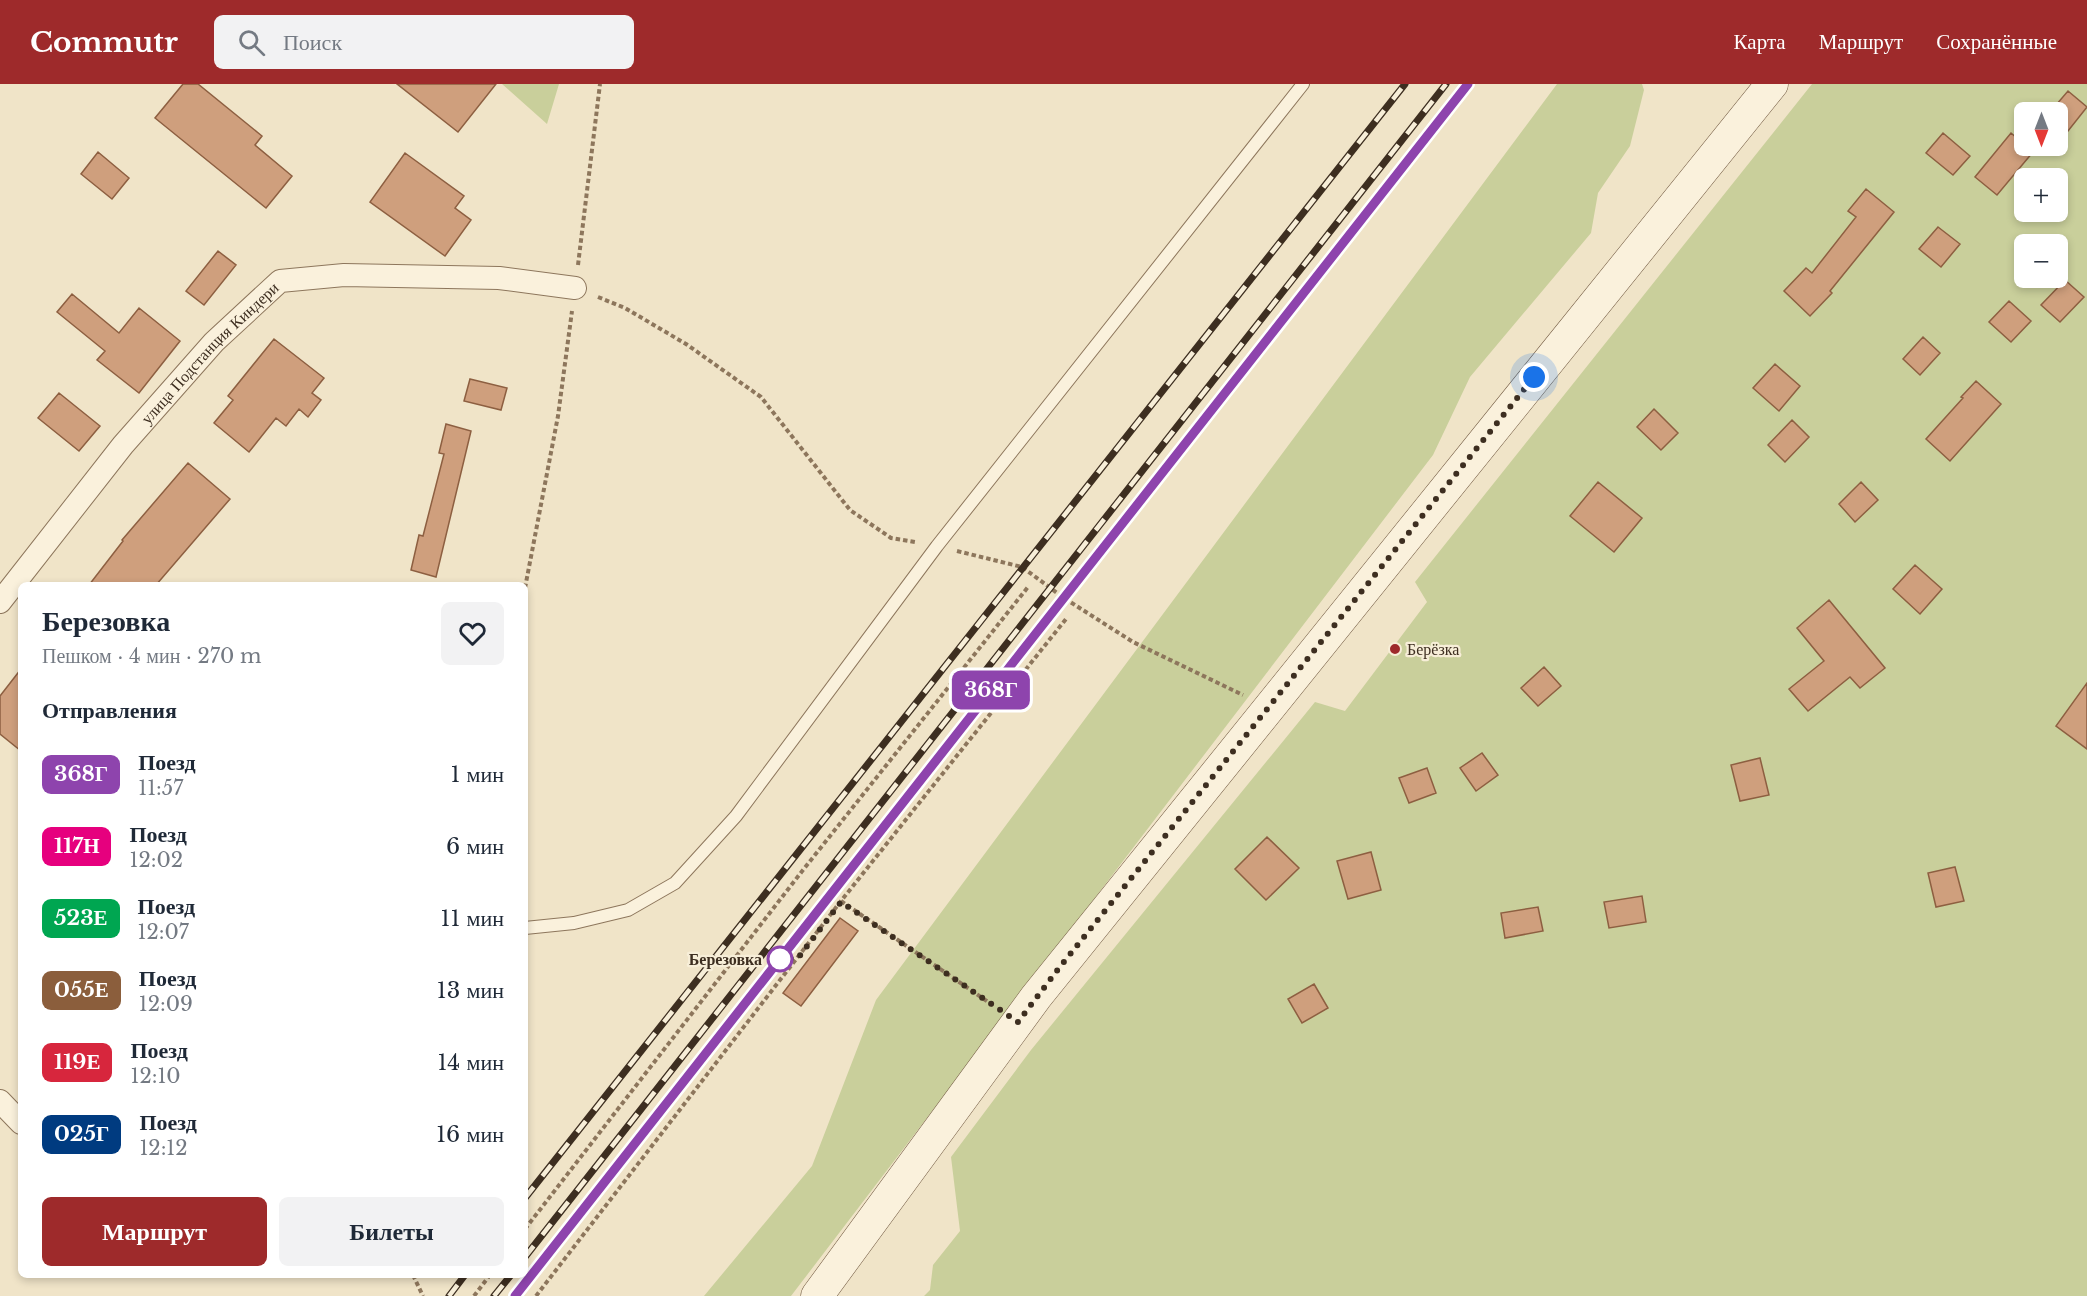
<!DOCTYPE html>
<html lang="ru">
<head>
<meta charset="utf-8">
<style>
  body { margin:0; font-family:"Libre Baskerville",serif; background:#f2f2f3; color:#1f2937; height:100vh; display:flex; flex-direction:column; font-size:22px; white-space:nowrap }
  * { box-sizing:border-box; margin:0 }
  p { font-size:20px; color:#747a83 }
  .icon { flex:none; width:33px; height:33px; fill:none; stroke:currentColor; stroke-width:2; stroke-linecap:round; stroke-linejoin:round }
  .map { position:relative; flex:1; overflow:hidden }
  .details { position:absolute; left:18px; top:498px; width:510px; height:696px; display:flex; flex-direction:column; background:#fff; border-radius:9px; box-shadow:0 3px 9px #0003 }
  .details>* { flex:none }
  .badge { padding:0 12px; border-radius:9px; font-size:21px; line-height:39px }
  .needle { width:39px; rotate:180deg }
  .fabs { position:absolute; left:2014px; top:18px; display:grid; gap:12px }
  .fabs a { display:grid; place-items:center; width:54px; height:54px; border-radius:9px; background:#fff; box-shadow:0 3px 9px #0003; font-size:30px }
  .you { position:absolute; width:30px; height:30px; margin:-15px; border:4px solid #fff; border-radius:50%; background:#1a73e8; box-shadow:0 0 0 9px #1a73e833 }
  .map>.badge { position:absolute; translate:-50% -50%; box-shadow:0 0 0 3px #fff }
  h2 { padding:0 24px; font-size:22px; line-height:54px }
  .round { display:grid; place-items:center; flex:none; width:63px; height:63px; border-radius:9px; background:#f2f2f3 }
  .head { display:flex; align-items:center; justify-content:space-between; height:102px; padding:0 24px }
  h1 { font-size:28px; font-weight:600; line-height:45px }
  .cta { display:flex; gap:12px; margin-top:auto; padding:12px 24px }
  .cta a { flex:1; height:69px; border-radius:9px; background:#9e2a2b; color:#fff; font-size:24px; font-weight:600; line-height:69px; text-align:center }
  .cta a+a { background:#f2f2f3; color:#1f2937 }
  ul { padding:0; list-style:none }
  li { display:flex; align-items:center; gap:18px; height:72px; padding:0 24px }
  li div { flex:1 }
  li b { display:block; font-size:22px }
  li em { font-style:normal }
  li .badge { min-width:66px; font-weight:700; text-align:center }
  header { display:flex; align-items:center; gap:36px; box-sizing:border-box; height:84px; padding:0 30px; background:#9e2a2b; color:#fff }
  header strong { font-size:28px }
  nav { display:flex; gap:33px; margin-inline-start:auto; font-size:21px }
  .search { width:420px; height:54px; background:#f2f2f3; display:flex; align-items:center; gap:15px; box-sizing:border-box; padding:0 21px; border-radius:9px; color:#747a83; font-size:22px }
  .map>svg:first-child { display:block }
  .green { fill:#c9cf9b; fill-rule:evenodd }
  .building { fill:#cf9f7d; stroke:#8d5f41; stroke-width:1.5 }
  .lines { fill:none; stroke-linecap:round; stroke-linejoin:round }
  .lane-casing { stroke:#8d765c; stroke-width:14 }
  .street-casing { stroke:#8d765c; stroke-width:24 }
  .secondary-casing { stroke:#6f573f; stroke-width:33 }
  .path { stroke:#8d765c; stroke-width:4; stroke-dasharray:4.5 3; stroke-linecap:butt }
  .lane { stroke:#faf1dc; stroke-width:12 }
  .street { stroke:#faf1dc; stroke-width:22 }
  .secondary { stroke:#faf1dc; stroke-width:32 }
  .rail-casing { stroke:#3d2e20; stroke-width:7 }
  .rail { stroke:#f7eed8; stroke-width:4.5; stroke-dasharray:14; stroke-linecap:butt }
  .line-casing { stroke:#fff; stroke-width:14 }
  .line { stroke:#8e44ad; stroke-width:9 }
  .walk { stroke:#3d2e20; stroke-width:6; stroke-dasharray:0 10.8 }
  .poi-dot { fill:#9e2a2b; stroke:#f7eed8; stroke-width:2 }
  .stop-dot { fill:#fff; stroke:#8e44ad; stroke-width:3 }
  .labels { text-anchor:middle; stroke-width:4.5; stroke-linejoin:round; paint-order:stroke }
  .street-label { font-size:16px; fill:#3d2e20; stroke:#f7eed8 }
  .poi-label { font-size:16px; fill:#3d2e20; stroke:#f7eed8; text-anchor:start }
  .stop-label { font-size:16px; font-weight:bold; fill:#3d2e20; stroke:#f7eed8; text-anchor:end }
</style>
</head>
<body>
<header>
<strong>Commutr</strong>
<div class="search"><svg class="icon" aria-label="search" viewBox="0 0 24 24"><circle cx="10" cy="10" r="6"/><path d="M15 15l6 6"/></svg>Поиск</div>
<nav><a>Карта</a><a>Маршрут</a><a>Сохранённые</a></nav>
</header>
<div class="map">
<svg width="2087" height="1212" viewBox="0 0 2087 1212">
  <rect width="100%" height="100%" fill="#f0e4c8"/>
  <!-- green -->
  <path class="green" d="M502 0H559L547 40Z
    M1557 0H1642L1644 6 1630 62 1598 109 1591 149 1470 293 1433 371 791 1212H704L812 1082 876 916Z
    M1812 0H2087V1212H924L930 1206 933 1181 960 1147 951 1073 1031 966 1315 618 1345 627 1427 518 1415 498ZM2025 28H2058V62H2025ZM2025 94H2058V128H2025ZM2025 160H2058V194H2025Z"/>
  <!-- building -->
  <path class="building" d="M183 0H198L262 52 255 61 292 92 266 124 155 34Z
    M397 0H496L458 48Z
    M2068 7 2087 23 2068 47 2058 39V28H2050Z
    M1943 49 1970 72 1953 91 1926 69Z
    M2011 49 2033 68 1997 111 1975 93Z
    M98 68 129 94 112 115 81 90Z
    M405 69 464 112 455 124 471 136 445 172 370 118Z
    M1866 105 1894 128 1830 207 1832 209 1810 232 1784 207 1806 184 1812 189 1856 133 1848 127Z
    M1938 143 1960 160 1941 183 1919 165Z
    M218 167 236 181 204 221 186 207Z
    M2065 196 2084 213 2060 238 2041 221Z
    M72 210 119 249 139 224 180 257 139 309 97 276 105 267 57 228Z
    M2009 217 2031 237 2011 258 1989 238Z
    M1923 253 1940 269 1920 291 1903 275Z
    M274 255 324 294 312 309 321 316 308 333 299 325 286 342 276 334 249 368 214 339 233 316 228 312Z
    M1775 280 1800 302 1779 327 1753 304Z
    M470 295 507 304 501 326 464 317Z
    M1976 297 2001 320 1950 377 1926 355 1963 314 1961 313Z
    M59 309 100 342 79 367 38 334Z
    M1654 325 1678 349 1661 366 1637 343Z
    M1792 336 1809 353 1785 378 1768 361Z
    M446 340 471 347 436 493 411 486 419 451 423 452 444 370 439 369Z
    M188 379 230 415 156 501H89L123 457 122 456Z
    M1598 398 1642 434 1614 468 1570 432Z
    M1861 398 1878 416 1855 438 1839 420Z
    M1915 481 1942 505 1920 530 1893 505Z
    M1829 516 1885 584 1860 604 1850 593 1808 627 1789 605 1824 577 1797 544Z
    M1544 583 1561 602 1538 622 1521 604Z
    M21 585V667L0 650V612Z
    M2087 599V665L2056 642Z
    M1482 669 1498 691 1476 707 1460 684Z
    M1760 674 1769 711 1740 717 1731 681Z
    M1427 684 1436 709 1409 719 1399 694Z
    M1267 753 1299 784 1266 816 1235 785Z
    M1371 768 1381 806 1348 815 1337 777Z
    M1955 783 1964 817 1936 823 1928 789Z
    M1642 812 1646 838 1609 844 1604 818Z
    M1538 823 1543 847 1505 854 1501 829Z
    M840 834 858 847 801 922 783 909Z
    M1314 900 1328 924 1302 939 1288 915Z"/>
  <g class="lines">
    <defs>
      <path id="lane" d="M525 844 574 839 628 826 675 799 736 732 937 462 1303 0"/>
      <g id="street">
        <path id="s1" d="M0 518 123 361 214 258 280 197 344 191 499 194 575 204"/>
        <path d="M0 1017 21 1039"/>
      </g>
      <path id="secondary" d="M817 1212 1036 913 1772 0"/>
    </defs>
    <!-- lane casing -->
    <use href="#lane" class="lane-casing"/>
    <!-- street casing -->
    <use href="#street" class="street-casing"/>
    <!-- secondary casing -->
    <use href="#secondary" class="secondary-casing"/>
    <!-- path -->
    <path class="path" d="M578 181 600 0
      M598 213 625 224 686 260 761 313 850 426 891 454 915 458
      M957 467 1022 483 1064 514 1133 558 1243 611
      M525 504 558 332 572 227
      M841 817 994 922
      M525 1145 803 786 1028 503
      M413 1191 423 1212
      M474 1212 490 1191
      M536 1212 841 817 1066 535"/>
    <!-- lane -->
    <use href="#lane" class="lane"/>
    <!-- street -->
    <use href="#street" class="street"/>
    <!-- secondary -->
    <use href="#secondary" class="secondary"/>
    <defs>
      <path id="rail" d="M525 1114 1405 0
        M525 1173 1446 0
        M449 1212 465 1191
        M494 1212 511 1191
        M515 1212 1468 0"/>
    </defs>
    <!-- rail casing -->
    <use href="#rail" class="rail-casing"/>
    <!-- rail -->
    <use href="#rail" class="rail"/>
  </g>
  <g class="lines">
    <defs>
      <path id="line" d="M515 1212 1468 0"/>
    </defs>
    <!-- line casing -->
    <use href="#line" class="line-casing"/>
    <!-- line -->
    <use href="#line" class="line"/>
    <!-- walk -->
    <path class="walk" d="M780 875 798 874 841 818 1018 938 1059 884 1534 293"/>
  </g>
  <!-- markers -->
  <circle class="poi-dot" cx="1395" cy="565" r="6"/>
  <circle class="stop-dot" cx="780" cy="875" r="12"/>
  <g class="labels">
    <!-- street labels -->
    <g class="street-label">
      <text dy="6" stroke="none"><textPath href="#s1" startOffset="326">улица Подстанция Киндери</textPath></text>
    </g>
    <!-- poi labels -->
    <g class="poi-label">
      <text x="1407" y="571">Берёзка</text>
    </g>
    <!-- stop labels -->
    <g class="stop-label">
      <text x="762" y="881">Березовка</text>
    </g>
  </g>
</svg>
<div class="fabs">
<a><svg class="needle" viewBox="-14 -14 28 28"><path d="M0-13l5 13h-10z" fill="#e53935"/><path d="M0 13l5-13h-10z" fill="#747a83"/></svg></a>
<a>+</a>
<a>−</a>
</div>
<div class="you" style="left:1534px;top:293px"></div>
<b class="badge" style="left:991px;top:606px;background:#8e44ad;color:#fff">368Г</b>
<section class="details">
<div class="head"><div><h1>Березовка</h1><p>Пешком · 4 мин · 270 m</p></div><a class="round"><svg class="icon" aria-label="heart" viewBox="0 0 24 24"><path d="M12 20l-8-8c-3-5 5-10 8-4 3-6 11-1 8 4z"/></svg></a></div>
<h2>Отправления</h2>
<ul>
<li><span class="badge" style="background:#8e44ad;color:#fff">368Г</span><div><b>Поезд</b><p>11:57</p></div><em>1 мин</em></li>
<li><span class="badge" style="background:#e6007e;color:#fff">117Н</span><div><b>Поезд</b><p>12:02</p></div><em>6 мин</em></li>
<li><span class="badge" style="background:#00a651;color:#fff">523Е</span><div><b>Поезд</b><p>12:07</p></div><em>11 мин</em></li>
<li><span class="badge" style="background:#8b5e3c;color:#fff">055Е</span><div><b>Поезд</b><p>12:09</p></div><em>13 мин</em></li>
<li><span class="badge" style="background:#d7263d;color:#fff">119Е</span><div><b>Поезд</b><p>12:10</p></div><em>14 мин</em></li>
<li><span class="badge" style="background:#003b80;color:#fff">025Г</span><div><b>Поезд</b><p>12:12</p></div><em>16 мин</em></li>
</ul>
<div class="cta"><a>Маршрут</a><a>Билеты</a></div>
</section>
</div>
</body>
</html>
